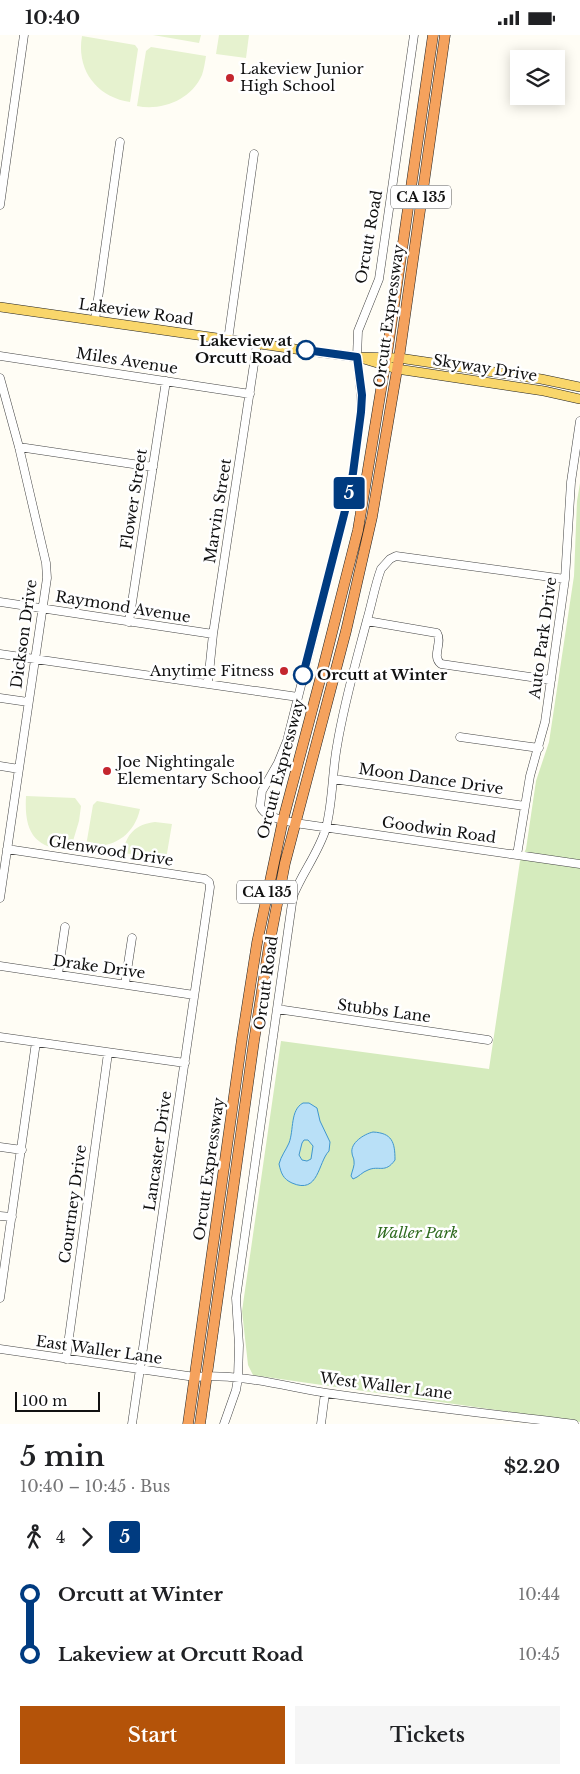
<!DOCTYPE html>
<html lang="en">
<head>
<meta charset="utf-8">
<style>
  body { margin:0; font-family:"Libre Baskerville",serif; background:#f6f6f6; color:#202124; height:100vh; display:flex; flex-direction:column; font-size:19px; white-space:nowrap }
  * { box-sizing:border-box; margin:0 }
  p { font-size:16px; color:#757577 }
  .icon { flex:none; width:28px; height:28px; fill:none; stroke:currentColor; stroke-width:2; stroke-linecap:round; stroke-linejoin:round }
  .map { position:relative; height:1389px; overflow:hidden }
  .panel { display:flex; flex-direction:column; background:#fff; flex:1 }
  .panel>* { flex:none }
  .badge { padding:0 10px; border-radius:4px; font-size:18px; line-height:32px }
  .tools { position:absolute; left:510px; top:15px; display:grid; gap:10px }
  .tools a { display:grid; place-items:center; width:55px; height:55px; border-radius:0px; background:#fff; box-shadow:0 2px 12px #0003; font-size:25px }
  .scale { position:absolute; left:15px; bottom:12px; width:85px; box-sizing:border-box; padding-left:5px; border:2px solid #111; border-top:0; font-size:14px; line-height:18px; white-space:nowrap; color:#111; -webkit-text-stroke:4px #fff; paint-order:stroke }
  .map>.badge { position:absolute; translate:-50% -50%; box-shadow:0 0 0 2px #fff }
  .legs { display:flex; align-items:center; gap:8px; height:55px; padding:0 20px; font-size:16px }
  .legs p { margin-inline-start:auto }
  .summary { display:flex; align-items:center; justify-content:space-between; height:85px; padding:0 20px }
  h1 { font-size:28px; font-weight:600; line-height:38px }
  .action { display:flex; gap:10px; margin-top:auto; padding:10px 20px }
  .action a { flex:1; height:58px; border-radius:0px; background:#b45309; color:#fff; font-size:20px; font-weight:600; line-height:58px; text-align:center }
  .action a+a { background:#f6f6f6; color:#202124 }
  ul { padding:0 20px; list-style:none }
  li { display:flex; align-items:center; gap:18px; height:60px; font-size:19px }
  li i { display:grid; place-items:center; width:8px; height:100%; margin:0 6px; background:currentColor }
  li i::after { content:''; width:12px; height:12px; margin:-6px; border:4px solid; border-radius:50%; background:#fff }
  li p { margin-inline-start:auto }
  li:first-child i { background:linear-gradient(#0000 50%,currentColor 0) }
  li:last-child i { background:linear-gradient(currentColor 50%,#0000 0) }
  .status { display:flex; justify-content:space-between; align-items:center; height:35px; padding:0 25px; background:#fff; direction:ltr }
  .status svg { height:14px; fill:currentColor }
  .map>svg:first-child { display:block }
  .green { fill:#d5ebbd }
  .pitch { fill:#e6f2cf }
  .water { fill:#b9e0f7; stroke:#3f96cf; fill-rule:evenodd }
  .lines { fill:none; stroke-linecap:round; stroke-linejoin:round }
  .minor-casing { stroke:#444; stroke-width:9 }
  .major-casing { stroke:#222; stroke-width:10 }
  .highway-casing { stroke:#222; stroke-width:11 }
  .minor { stroke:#fff; stroke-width:8 }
  .major { stroke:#f9d66b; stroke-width:9 }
  .highway { stroke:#f5a25d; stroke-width:10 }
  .line-1-casing { stroke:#fff; stroke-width:11 }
  .line-1 { stroke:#003b80; stroke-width:8 }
  .poi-dot { fill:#c4262e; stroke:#fff; stroke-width:2 }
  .stop-1-dot { fill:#fff; stroke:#003b80; stroke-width:2.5 }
  .labels { text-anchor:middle; stroke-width:5; stroke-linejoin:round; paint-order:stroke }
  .shield { fill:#fff; stroke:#585858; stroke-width:1 }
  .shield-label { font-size:14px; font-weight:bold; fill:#111 }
  .poi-label { font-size:15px; fill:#111; stroke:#fff; text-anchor:start }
  .street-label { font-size:15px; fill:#111; stroke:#fff }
  .stop-label { font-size:15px; font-weight:bold; fill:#111; stroke:#fff; text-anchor:end }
  .park-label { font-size:15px; font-style:italic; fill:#2f6b1f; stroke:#fff }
</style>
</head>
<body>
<div class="status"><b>10:40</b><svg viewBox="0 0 49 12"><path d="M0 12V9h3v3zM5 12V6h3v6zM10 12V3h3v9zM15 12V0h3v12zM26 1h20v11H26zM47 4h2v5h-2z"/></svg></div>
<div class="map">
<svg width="580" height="1389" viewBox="0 0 580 1389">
  <rect width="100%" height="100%" fill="#fffdf5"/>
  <!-- green -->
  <path class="green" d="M580 448V1387L253 1340 248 1330 242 1276 281 1006 489 1034 520 826 526 814 536 746 549 707 574 541 577 466Z"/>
  <!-- pitch -->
  <path class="pitch" d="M153 0H201L199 8Z
    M219 0H249L246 23 216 19Z
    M82 1 135 10 138 14 130 67C97 62 76 35 82 1Z
    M151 12 206 21C205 27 204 34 202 40 191 65 162 76 137 71L146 16Z
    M26 761 75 763 81 771 79 786 70 816C34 813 24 797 26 761Z
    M97 766 140 774C134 801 112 814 86 811L93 770Z
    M155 787 172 789 166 824 123 818C126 799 136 789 155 787Z"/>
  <!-- water -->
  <path class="water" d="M303 1068H309L317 1073 320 1086 330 1107 329 1116C318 1127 319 1160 292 1148 283 1144 281 1138 279 1129 281 1121 286 1115 289 1108 294 1095 290 1075 303 1068ZM304 1105H308L313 1111 311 1124 307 1126 302 1125 299 1120 302 1108Z
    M373 1097C392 1098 395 1107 395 1125 385 1139 379 1130 368 1135 362 1137 359 1142 353 1144L351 1141C352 1136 355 1130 354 1126 354 1123 352 1121 352 1118 350 1108 364 1099 373 1097Z"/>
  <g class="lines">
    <defs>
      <path id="minor" d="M414 0 379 244 358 296 357 322 361 360V377L353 438 348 464 287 706 278 728 262 756 260 771C265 783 283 785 295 788L580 829
        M0 170 24 0
        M95 285 120 107
        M228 305 254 119
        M0 321 250 359
        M0 343 19 412 46 528 47 543 0 863
        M19 412 153 432
        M0 567 213 599
        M367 586 437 598C443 608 431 621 441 629L551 645
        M129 587 166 346
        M0 619 298 662
        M208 648 213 599 257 309
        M0 663 28 667
        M460 702 539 713
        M0 731 19 734
        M333 744 525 771
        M7 814 205 844 209 847 210 852 132 1389
        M517 820 530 741 545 687 565 544 571 447 580 386
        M0 931 194 960
        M58 939 65 892
        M125 949 132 903
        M277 974 488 1005
        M0 1002 185 1028
        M0 1112 22 1115
        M0 1181 12 1182
        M0 1263 36 1007
        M0 1314 195 1342C239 1338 283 1351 326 1358 409 1370 492 1379 574 1389
        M66 1324 108 1018
        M224 1389 236 1355 238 1343 239 1310 236 1263 293 861C302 838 319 817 326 793 333 766 332 738 337 711 344 668 356 627 367 585 372 568 375 550 381 534L390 524 396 521 565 544
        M321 1389 325 1358"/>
      <path id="major" d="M0 272 302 315 357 322 399 323 494 337 541 344 580 352
        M364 324 397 334 544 356 580 364"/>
      <path id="highway" d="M188 1389 242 1004 257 908 283 785 320 645 358 495 388 312 433 0
        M200 1389 254 1006 269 911 285 828 346 596 372 482 399 323 445 0"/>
    </defs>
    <!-- minor casing -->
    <use href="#minor" class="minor-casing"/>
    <!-- major casing -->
    <use href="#major" class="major-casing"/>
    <!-- highway casing -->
    <use href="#highway" class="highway-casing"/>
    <!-- minor -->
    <use href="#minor" class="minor"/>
    <!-- major -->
    <use href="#major" class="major"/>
    <!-- highway -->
    <use href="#highway" class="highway"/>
  </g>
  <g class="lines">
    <defs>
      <path id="line-1" d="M303 640 348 464 353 438 361 377 362 360 357 322 306 315"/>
    </defs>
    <!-- line-1 casing -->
    <use href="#line-1" class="line-1-casing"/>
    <!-- line-1 -->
    <use href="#line-1" class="line-1"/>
  </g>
  <!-- markers -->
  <g class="poi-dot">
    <circle cx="230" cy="43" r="5"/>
    <circle cx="284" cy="636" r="5"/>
    <circle cx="107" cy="736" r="5"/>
  </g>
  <g class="stop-1-dot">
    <circle cx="306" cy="315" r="9"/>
    <circle cx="303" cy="640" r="9"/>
  </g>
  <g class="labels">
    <!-- shield labels -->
    <g class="shield">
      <rect x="391" y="150.5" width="60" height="23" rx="4"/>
      <rect x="237" y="845.5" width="60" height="23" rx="4"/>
    </g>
    <g class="shield-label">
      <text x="421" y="167">CA 135</text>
      <text x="267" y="862">CA 135</text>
    </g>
    <!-- poi labels -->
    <g class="poi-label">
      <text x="240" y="39">Lakeview Junior<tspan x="240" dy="17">High School</tspan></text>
      <text x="274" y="641" text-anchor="end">Anytime Fitness</text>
      <text x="117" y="732">Joe Nightingale<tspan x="117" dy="17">Elementary School</tspan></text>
    </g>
    <!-- street labels -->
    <g class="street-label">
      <text transform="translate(369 202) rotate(-80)" y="5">Orcutt Road</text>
      <text transform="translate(136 277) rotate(8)" y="5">Lakeview Road</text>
      <text transform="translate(389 281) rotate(-82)" y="5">Orcutt Expressway</text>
      <text transform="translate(127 326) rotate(9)" y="5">Miles Avenue</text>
      <text transform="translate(485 333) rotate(9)" y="5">Skyway Drive</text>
      <text transform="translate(134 464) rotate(-81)" y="5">Flower Street</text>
      <text transform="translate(218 476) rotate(-81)" y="5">Marvin Street</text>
      <text transform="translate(123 572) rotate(9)" y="5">Raymond Avenue</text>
      <text transform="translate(24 599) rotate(-82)" y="5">Dickson Drive</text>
      <text transform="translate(543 603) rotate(-82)" y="5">Auto Park Drive</text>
      <text transform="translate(281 734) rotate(-75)" y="5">Orcutt Expressway</text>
      <text transform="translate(431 744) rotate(8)" y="5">Moon Dance Drive</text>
      <text transform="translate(439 795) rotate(8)" y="5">Goodwin Road</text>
      <text transform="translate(111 816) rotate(9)" y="5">Glenwood Drive</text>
      <text transform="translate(99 932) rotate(8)" y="5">Drake Drive</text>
      <text transform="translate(266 948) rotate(-82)" y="5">Orcutt Road</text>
      <text transform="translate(384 976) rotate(8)" y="5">Stubbs Lane</text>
      <text transform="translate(158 1116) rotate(-82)" y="5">Lancaster Drive</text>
      <text transform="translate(209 1134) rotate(-82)" y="5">Orcutt Expressway</text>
      <text transform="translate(73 1169) rotate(-82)" y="5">Courtney Drive</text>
      <text transform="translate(99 1315) rotate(8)" y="5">East Waller Lane</text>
      <text transform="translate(386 1351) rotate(7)" y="5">West Waller Lane</text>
    </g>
    <!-- stop labels -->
    <g class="stop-label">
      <text x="292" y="311">Lakeview at<tspan x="292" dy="17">Orcutt Road</tspan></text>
      <text x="317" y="645" text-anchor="start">Orcutt at Winter</text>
    </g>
    <!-- park labels -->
    <g class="park-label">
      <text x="417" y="1203">Waller Park</text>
    </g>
  </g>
</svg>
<div class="tools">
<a><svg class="icon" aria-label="layers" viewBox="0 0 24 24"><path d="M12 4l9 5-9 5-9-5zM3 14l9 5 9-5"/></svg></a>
</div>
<div class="scale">100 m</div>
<b class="badge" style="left:349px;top:458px;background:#003b80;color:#fff">5</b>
</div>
<section class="panel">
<div class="summary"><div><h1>5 min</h1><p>10:40 – 10:45 · Bus</p></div><b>$2.20</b></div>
<div class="legs"><svg class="icon" aria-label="walk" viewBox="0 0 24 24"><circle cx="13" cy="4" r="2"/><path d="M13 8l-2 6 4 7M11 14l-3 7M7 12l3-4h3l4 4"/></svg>4<svg class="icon" aria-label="forward" viewBox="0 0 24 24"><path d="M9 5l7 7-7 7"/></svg><b class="badge" style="background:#003b80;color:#fff">5</b></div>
<ul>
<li><i style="color:#003b80"></i><b>Orcutt at Winter</b><p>10:44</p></li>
<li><i style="color:#003b80"></i><b>Lakeview at Orcutt Road</b><p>10:45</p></li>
</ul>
<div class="action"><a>Start</a><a>Tickets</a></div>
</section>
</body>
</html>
